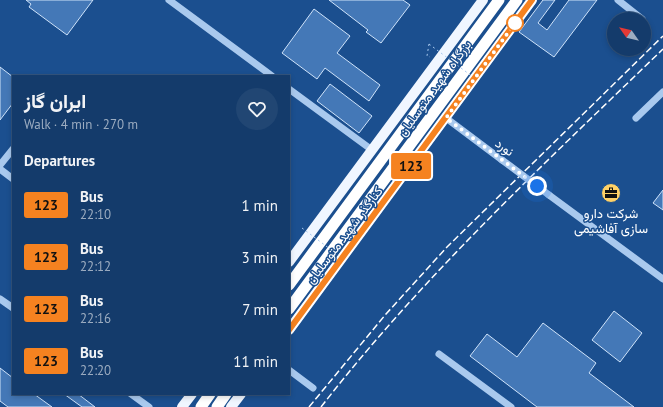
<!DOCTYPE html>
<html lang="en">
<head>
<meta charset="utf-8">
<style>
  body { margin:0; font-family:"PT Sans",Vazirmatn,sans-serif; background:#214673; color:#f1f3f6; height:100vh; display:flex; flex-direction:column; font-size:15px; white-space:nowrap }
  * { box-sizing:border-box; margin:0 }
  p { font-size:13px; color:#9dadc1 }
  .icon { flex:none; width:22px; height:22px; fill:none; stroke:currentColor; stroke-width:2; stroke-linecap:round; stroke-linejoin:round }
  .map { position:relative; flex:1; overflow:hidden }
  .details { position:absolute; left:12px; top:75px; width:278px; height:320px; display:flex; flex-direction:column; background:#143b6b; border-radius:0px; box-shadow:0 2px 6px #0003,0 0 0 1px #33557e }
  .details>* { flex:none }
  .badge { padding:0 8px; border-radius:3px; font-size:14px; line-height:26px }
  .needle { width:26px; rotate:304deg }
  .fabs { position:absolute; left:607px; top:12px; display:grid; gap:8px }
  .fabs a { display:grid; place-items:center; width:44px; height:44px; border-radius:50%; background:#143b6b; box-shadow:0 2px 6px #0003,0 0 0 1px #33557e; font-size:20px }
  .you { position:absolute; width:20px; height:20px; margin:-10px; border:3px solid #fff; border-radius:50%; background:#1a73e8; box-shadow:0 0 0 6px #1a73e833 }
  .map>.badge { position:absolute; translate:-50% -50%; box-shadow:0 0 0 2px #fff }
  h2 { padding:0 12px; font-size:15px; line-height:36px }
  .round { display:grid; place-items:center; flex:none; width:42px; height:42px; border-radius:21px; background:#214673 }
  .head { display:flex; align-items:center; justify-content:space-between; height:68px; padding:0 12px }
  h1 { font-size:19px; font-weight:800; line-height:30px }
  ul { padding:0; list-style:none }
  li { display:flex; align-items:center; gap:12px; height:52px; padding:0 12px }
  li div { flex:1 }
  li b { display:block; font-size:15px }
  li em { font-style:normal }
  li .badge { min-width:44px; font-weight:700; text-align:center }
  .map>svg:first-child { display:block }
  .building { fill:#4478b7; stroke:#cfe3fa }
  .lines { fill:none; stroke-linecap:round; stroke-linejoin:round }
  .path { stroke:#a9c9ee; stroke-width:1; stroke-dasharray:2 3; stroke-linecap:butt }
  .minor { stroke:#a9c9ee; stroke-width:7 }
  .major { stroke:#f0f6ff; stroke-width:10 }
  .highway { stroke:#fff; stroke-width:11 }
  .rail { stroke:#fff; stroke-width:1.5; stroke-dasharray:7 3; stroke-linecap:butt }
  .path-bridge { stroke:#a9c9ee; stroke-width:1; stroke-dasharray:2 3; stroke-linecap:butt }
  .minor-bridge { stroke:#a9c9ee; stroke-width:7 }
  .line-casing { stroke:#fff; stroke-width:9 }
  .line { stroke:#f58220; stroke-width:6 }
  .walk { stroke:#fff; stroke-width:4; stroke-dasharray:0 7.2 }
  .stop-dot { fill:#fff; stroke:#f58220; stroke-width:2 }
  .labels { text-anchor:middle; stroke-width:3; stroke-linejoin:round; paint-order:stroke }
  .street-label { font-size:13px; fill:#fff; stroke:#1b4f8f }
  .poi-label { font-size:13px; fill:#fff; stroke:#1b4f8f }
</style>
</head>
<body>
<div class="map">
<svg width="663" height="407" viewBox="0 0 663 407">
  <rect width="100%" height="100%" fill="#1b4f8f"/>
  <!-- building -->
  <path class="building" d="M26 0H93L67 35 29 7 31 4Z
    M329 0H403L410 5 381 43 366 32 368 30Z
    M543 0H555L538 23 547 30 569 0H597L554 57 519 32Z
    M314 9 350 36 337 53 380 85 369 101 325 68 317 79 282 53Z
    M0 67 13 77V103L0 120Z
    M330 84 372 116 359 133 317 101Z
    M663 190V210L653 203Z
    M614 311 642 333 620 362 592 340Z
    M543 323 596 363 589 373 634 407H537L470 356 487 334 517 357Z
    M0 368 13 378V394H34L52 407H8L0 401Z
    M64 394H78L95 407H82Z"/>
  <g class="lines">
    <!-- path -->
    <path class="path" d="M429 44 427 56 430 57"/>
    <!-- minor -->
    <path class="minor" d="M169 0 272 76
      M618 0 642 19
      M289 89 372 150
      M446 118 502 160
      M636 118 663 92
      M0 165 13 149
      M0 169 13 179
      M549 195 663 279
      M0 299 13 308
      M439 354 511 407
      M289 370 313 388
      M131 394 149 407"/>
    <!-- major -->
    <path class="major" d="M289 262 483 0
      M289 330 532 0
      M182 407 192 394
      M231 407 241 394"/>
    <!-- highway -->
    <path class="highway" d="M289 285 499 0
      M289 309 517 0
      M201 407 210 394
      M217 407 226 394"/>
    <!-- rail -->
    <path class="rail" d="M309 407 386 314 447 247 663 36
      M321 407C423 276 544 164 663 49"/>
    <!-- path-bridge -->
    <path class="path-bridge" d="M429 44 477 80
      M302 228 346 261"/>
    <!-- minor-bridge -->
    <path class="minor-bridge" d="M502 160 549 195"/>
  </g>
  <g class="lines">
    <defs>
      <path id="line" d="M289 330 532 0"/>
    </defs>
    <!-- line casing -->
    <use href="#line" class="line-casing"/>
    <!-- line -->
    <use href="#line" class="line"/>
    <!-- walk -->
    <path class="walk" d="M515 23 446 118 537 186"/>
  </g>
  <!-- icons -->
  <defs>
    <symbol id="office-disc" viewBox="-11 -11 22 22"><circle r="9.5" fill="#ffd166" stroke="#1b4f8f"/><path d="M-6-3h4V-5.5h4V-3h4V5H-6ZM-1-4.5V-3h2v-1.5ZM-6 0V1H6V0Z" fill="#111"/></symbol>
  </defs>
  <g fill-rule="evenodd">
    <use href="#office-disc" x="600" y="182" width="22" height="22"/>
  </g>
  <!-- markers -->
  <circle class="stop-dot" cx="515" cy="23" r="8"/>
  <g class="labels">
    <!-- street labels -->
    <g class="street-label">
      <text transform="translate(434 88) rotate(-54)" y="5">بزرگراه شهید متوسلیان</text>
      <text transform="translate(505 147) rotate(37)" y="5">نورد</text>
      <text transform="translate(344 235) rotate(-53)" y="5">کنارگذر شهید متوسلیان</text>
    </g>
    <!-- poi labels -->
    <g class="poi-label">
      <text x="611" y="218">شرکت دارو<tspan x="611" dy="15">سازی آفاشیمی</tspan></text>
    </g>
  </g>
</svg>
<div class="fabs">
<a><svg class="needle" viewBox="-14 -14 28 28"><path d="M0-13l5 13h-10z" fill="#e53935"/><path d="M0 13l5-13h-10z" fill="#9dadc1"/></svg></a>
</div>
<div class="you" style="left:537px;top:186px"></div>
<b class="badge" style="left:411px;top:166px;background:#f58220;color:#111">123</b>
<section class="details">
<div class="head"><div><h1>ایران گاز</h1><p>Walk · 4 min · 270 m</p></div><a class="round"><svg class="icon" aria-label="heart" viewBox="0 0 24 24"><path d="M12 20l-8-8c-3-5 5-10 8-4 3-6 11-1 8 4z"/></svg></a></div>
<h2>Departures</h2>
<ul>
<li><span class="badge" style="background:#f58220;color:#111">123</span><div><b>Bus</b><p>22:10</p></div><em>1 min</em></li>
<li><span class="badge" style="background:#f58220;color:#111">123</span><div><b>Bus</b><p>22:12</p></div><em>3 min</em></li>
<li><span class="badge" style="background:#f58220;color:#111">123</span><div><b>Bus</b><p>22:16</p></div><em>7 min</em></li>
<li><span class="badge" style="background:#f58220;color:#111">123</span><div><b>Bus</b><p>22:20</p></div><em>11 min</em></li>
</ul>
</section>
</div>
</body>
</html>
